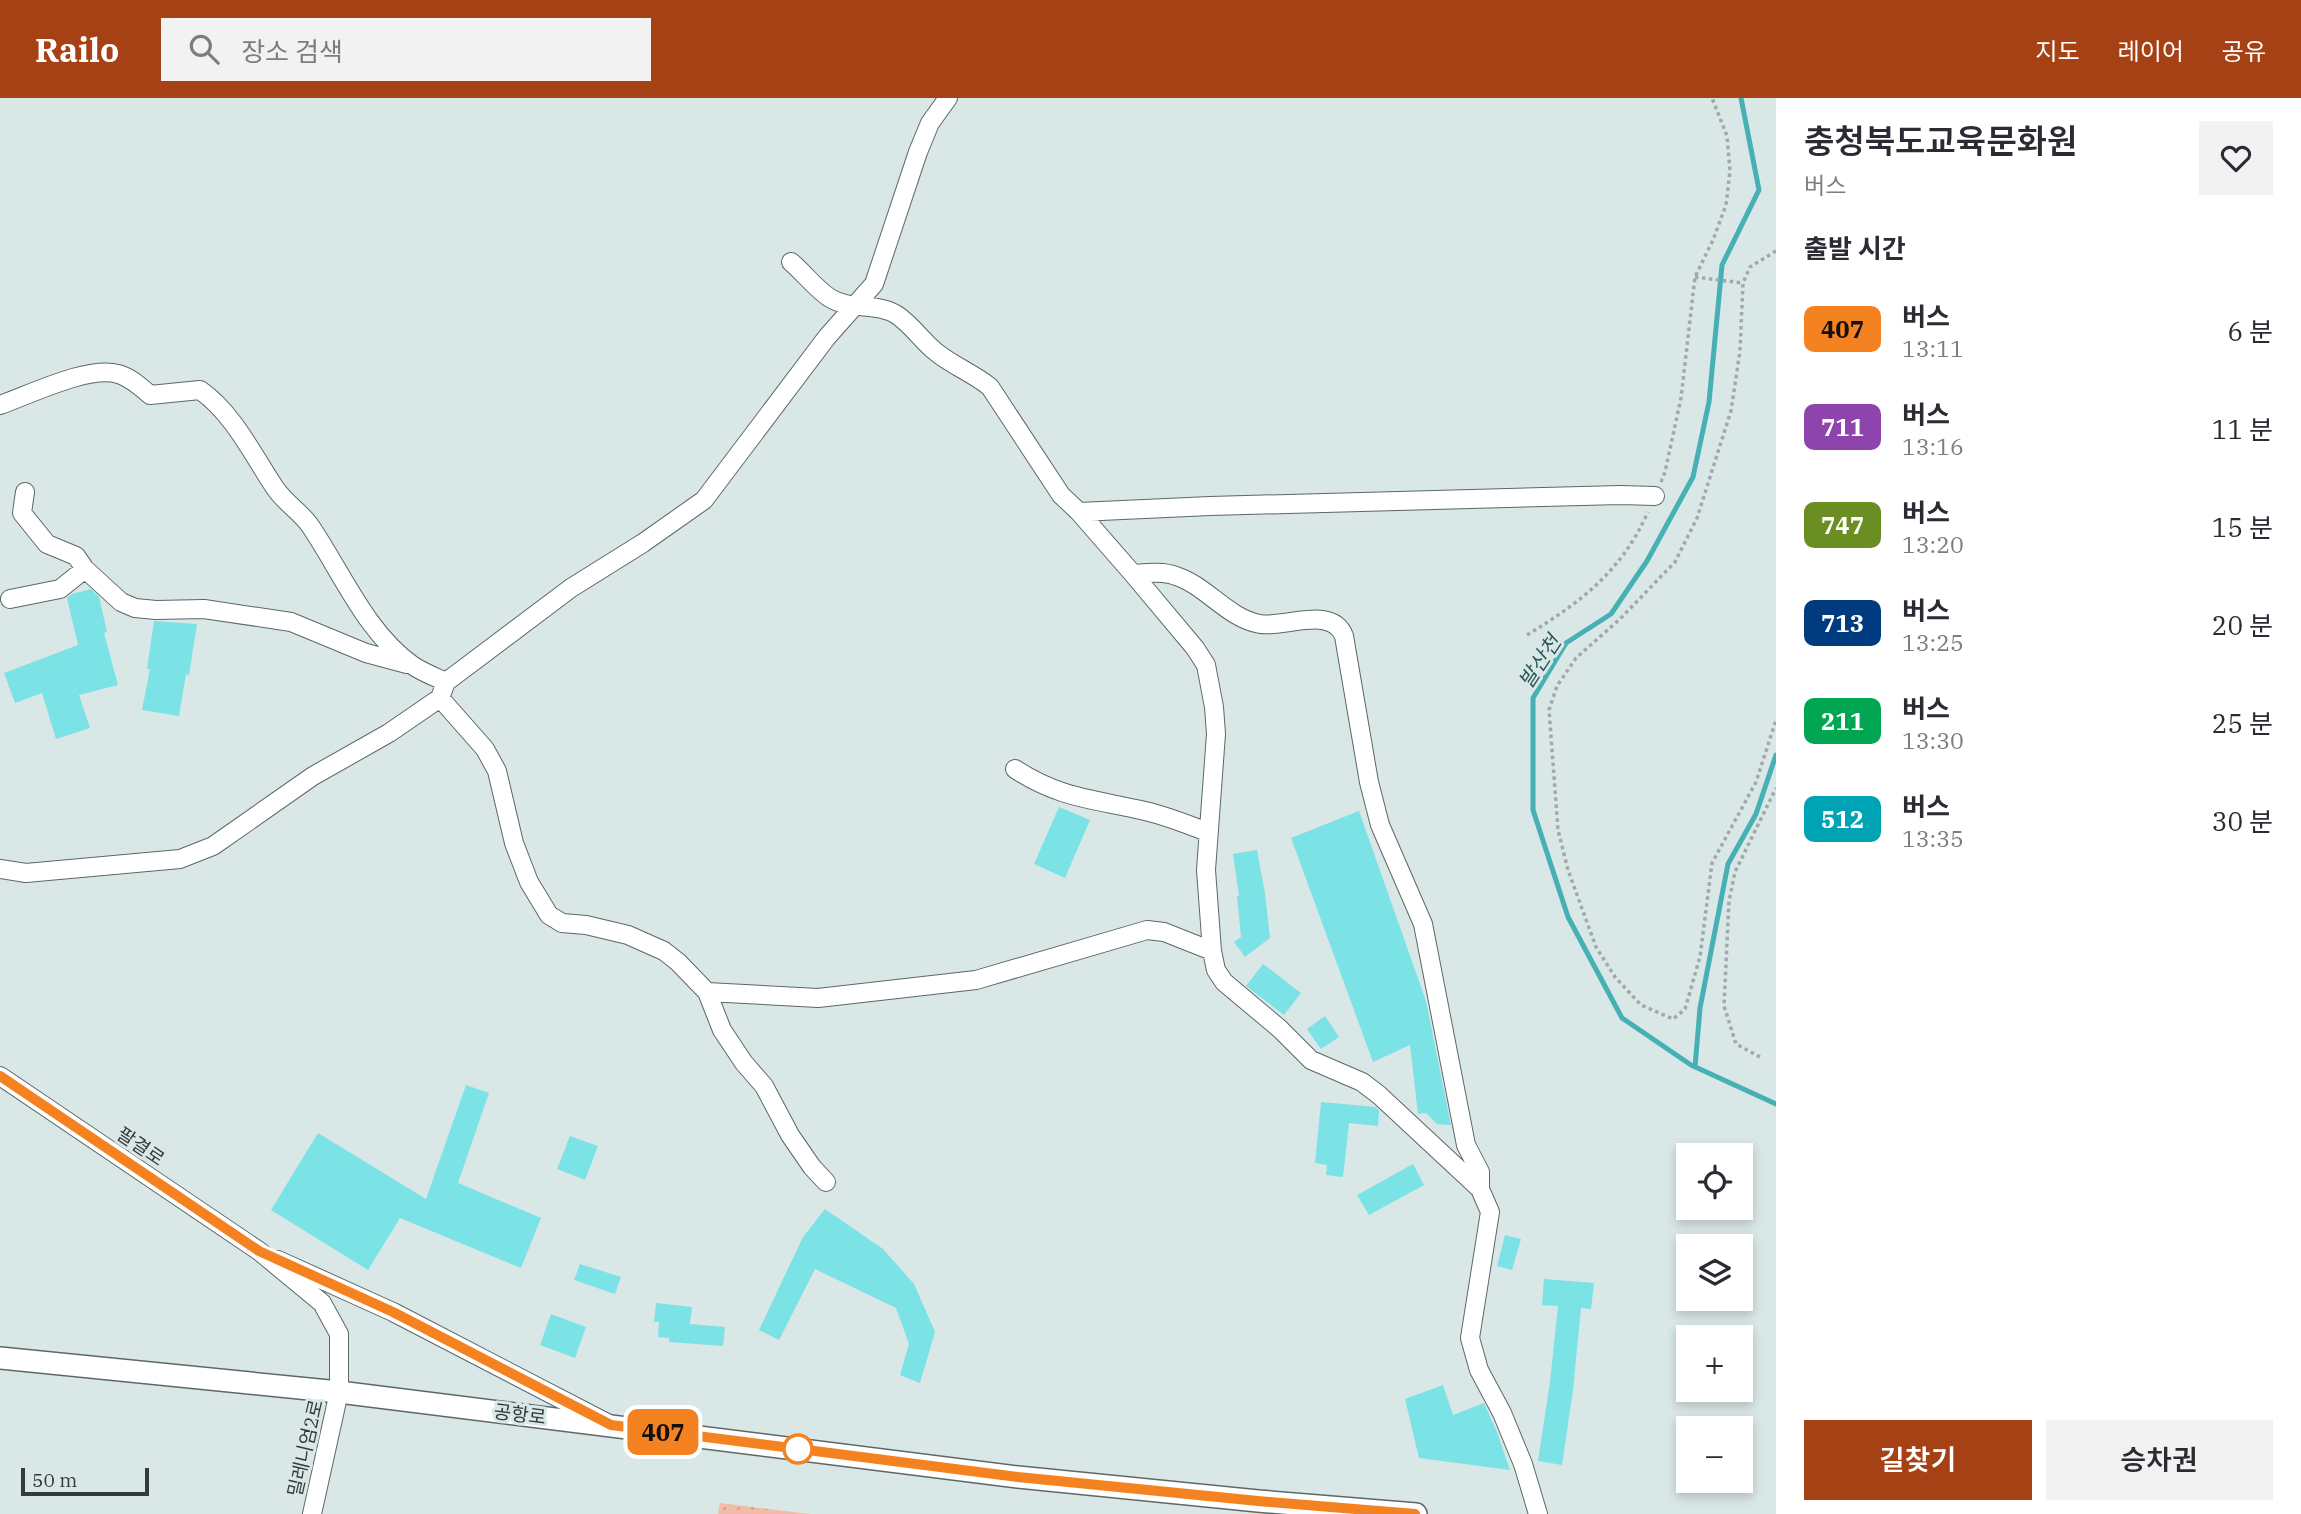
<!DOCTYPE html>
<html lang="ko">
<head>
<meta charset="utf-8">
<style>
  body { margin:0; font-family:"IBM Plex Serif","Noto Sans KR",serif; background:#f2f2f3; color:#2b2b33; height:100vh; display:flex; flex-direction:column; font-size:26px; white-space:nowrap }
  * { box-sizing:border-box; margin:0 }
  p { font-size:23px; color:#7c7c81 }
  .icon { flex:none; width:38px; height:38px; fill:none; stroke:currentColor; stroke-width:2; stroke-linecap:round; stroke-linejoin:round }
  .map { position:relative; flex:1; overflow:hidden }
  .sheet { display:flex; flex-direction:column; background:#fff; width:525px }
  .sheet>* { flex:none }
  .badge { padding:0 14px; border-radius:10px; font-size:24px; line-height:46px }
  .controls { position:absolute; left:1676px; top:1045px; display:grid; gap:14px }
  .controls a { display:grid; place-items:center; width:77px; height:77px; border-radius:0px; background:#fff; box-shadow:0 4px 10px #0003; font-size:35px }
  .scale { position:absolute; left:21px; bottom:18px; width:128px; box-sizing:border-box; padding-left:7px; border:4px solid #343939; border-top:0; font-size:19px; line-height:24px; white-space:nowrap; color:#343939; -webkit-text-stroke:5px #dae7e7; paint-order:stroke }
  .map>.badge { position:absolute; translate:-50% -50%; box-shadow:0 0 0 4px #fff }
  h2 { padding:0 28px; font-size:26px; line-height:63px }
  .round { display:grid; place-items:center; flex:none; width:74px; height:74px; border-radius:0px; background:#f2f2f3 }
  .head { display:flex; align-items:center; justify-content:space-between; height:119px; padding:0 28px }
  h1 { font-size:33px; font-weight:600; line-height:52px }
  .primary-button { display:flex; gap:14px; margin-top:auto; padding:14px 28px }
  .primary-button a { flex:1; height:80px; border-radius:0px; background:#a64115; color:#fff; font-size:28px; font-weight:600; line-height:80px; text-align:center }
  .primary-button a+a { background:#f2f2f3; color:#2b2b33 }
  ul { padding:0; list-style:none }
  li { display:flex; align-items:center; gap:21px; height:98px; padding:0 28px }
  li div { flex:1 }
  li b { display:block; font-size:26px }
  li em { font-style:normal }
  li .badge { min-width:77px; font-weight:700; text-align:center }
  header { display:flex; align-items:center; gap:42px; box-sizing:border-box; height:98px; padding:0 35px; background:#a64115; color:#fff }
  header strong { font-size:33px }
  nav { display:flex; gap:38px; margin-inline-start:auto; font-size:24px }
  .search { width:490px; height:63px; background:#f2f2f3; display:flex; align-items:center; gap:18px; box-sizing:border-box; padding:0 24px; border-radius:0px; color:#7c7c81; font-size:26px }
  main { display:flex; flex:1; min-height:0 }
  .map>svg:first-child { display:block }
  .grass { fill:url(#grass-dots) }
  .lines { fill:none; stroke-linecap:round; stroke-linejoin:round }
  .stream { stroke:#47b0b4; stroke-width:5 }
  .building { fill:#7be2e6 }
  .minor-casing { stroke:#5c6768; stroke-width:20 }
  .major-casing { stroke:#5c6768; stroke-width:24 }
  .path { stroke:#9fa9a9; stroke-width:3.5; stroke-dasharray:3.5 3.5; stroke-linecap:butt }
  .minor { stroke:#fff; stroke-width:18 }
  .major { stroke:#fff; stroke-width:21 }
  .line-casing { stroke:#fff; stroke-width:16 }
  .line { stroke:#f58220; stroke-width:10 }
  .stop-dot { fill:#fff; stroke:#f58220; stroke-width:3.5 }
  .labels { text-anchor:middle; stroke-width:6; stroke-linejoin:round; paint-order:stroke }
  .street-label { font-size:19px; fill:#343939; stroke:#dae7e7 }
  .water-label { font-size:21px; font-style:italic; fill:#2c5a5c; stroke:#dae7e7 }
</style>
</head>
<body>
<header>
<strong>Railo</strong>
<div class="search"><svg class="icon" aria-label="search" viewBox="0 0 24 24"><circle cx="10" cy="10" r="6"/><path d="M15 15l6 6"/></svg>장소 검색</div>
<nav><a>지도</a><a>레이어</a><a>공유</a></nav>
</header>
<main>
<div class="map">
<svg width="1776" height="1416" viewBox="0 0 1776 1416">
  <defs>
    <pattern id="grass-dots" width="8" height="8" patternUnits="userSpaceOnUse" patternTransform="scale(1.75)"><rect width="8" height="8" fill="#f4bca8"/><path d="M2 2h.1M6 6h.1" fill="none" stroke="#d2a291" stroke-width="1.8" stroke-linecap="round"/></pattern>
  </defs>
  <rect width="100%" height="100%" fill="#dae7e7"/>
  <!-- grass -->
  <path class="grass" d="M720 1405 810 1416H718Z"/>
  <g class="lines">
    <!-- stream -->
    <path class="stream" d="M1741 0 1759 92 1722 167 1709 304 1693 379 1647 463 1611 516 1566 545 1533 600V712L1568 819 1622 920 1691 967 1776 1006
      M1695 969 1700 910 1728 766 1756 716 1776 657"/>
  </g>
  <!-- building -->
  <path class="building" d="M91 491 99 499 107 534 104 535 118 587 79 597 90 630 56 641 42 595 15 605 4 575 78 547 67 500 72 496Z
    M154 523 197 526 189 577 186 576 179 618 142 612 150 571H147Z
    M1059 709 1090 722 1065 780 1034 766Z
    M1359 713 1426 903 1451 1027 1437 1026 1426 1015 1418 1016 1410 947 1373 964 1291 740Z
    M1257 752 1265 795 1270 840 1245 859 1234 844 1241 839 1237 798H1239L1233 756Z
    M1263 866 1301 895 1284 917 1246 888Z
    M1325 918 1339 939 1321 951 1307 931Z
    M466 987 489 995 458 1085 541 1120 521 1170 400 1120 368 1172 271 1112 318 1035 426 1101Z
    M1321 1004 1376 1009 1379 1013 1378 1028 1349 1025 1343 1079 1326 1077 1327 1067 1315 1065Z
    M570 1038 598 1048 585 1082 557 1071Z
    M1413 1066 1424 1087 1369 1117 1357 1097Z
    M825 1111 883 1151 914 1186 935 1234 920 1285 900 1277 909 1246 896 1210 815 1171 779 1242 759 1232 803 1139Z
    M1505 1137 1521 1141 1512 1172 1497 1168Z
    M580 1166 621 1179 615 1196 574 1182Z
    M1544 1181 1594 1185 1591 1211 1581 1210 1573 1292 1562 1367 1538 1363 1550 1284 1558 1208 1542 1207Z
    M656 1205 692 1209 690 1226 725 1229 723 1248 669 1244V1240L658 1239 659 1224H654Z
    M551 1216 586 1229 575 1260 540 1247Z
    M1443 1287 1453 1317 1484 1305 1497 1334 1510 1372 1419 1360 1405 1301Z"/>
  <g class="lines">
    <defs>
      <path id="minor" d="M791 164C803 174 817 192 830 200 851 213 877 204 897 217 912 227 922 243 936 254 953 268 973 275 990 289L1061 397 1079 414 1133 476 1195 550 1206 567 1214 609 1216 636 1206 772 1212 853 1216 872 1224 884 1280 931 1311 962 1362 984 1379 997 1480 1091 1490 1114 1470 1240 1479 1272 1502 1315 1523 1366 1538 1416
        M0 307C29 297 89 267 118 276 130 279 141 289 150 297L200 292C233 315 253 357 275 390 285 405 301 414 311 429 342 475 366 534 412 567 422 574 435 579 446 584
        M25 394 22 415 47 446 76 458 85 471 121 504 135 510 156 512 204 511 291 524 366 555 407 566
        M1079 414 1210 408 1620 397 1655 398
        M1133 476C1147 475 1163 473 1176 478 1207 488 1227 520 1260 526 1285 530 1332 507 1344 538L1369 684 1380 727 1423 826 1466 1047 1480 1074V1091
        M10 501 60 491 85 471
        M440 600 485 651 497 673 514 745 529 784 549 817 562 825 586 827 628 837 664 853 678 864 707 894 722 932 744 965 764 988 790 1037 812 1069 826 1084
        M1015 671C1061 701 1094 701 1145 713 1166 718 1187 726 1207 734
        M0 771 26 775 180 761 213 748 313 678 389 635 440 600 446 584 571 490 643 445 704 402 827 239 874 186 918 54 930 25 948 0
        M707 894 818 900 976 882 1147 832 1164 834 1212 853
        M0 978 259 1153 322 1205 339 1236V1294L312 1416
        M278 1162 393 1214 607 1325"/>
      <path id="major" d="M0 1260 339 1294 1018 1379 1258 1403 1416 1416"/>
    </defs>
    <!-- minor casing -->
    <use href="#minor" class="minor-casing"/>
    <!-- major casing -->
    <use href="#major" class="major-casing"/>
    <!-- path -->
    <path class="path" d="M1776 153 1750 169 1743 185 1740 253 1731 313 1697 420 1675 464 1620 521 1576 560 1557 588 1549 612 1558 732 1568 772 1596 849 1615 879 1641 907 1673 921 1685 911 1700 859 1712 765 1756 684 1776 622
      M1695 179 1743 185
      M1661 384 1665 374 1681 300 1695 179 1713 142 1726 107 1730 73 1727 38 1712 0
      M1527 537C1581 504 1621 474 1648 414
      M1760 959 1736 946 1724 908 1729 803 1735 774 1776 690"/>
    <!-- minor -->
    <use href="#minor" class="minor"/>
    <!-- major -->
    <use href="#major" class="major"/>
  </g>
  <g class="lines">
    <defs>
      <path id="line" d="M0 978 259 1153 393 1214 611 1327 1018 1379 1258 1403 1415 1416"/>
    </defs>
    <!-- line casing -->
    <use href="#line" class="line-casing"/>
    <!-- line -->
    <use href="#line" class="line"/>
  </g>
  <!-- markers -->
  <circle class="stop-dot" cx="798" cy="1351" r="14"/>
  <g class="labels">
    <!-- street labels -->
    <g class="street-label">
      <text transform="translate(141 1048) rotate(34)" y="7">팔결로</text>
      <text transform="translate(520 1316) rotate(7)" y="7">공항로</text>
      <text transform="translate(305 1350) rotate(-77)" y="7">밀레니엄2로</text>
    </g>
    <!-- water labels -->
    <g class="water-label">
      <text transform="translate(1540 564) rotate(-57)" y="7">발산천</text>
    </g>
  </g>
</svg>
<div class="controls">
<a><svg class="icon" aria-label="locate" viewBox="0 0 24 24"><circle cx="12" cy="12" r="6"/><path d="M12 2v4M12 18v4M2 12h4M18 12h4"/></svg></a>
<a><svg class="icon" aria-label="layers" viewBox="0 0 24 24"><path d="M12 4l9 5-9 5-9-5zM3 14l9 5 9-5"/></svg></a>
<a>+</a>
<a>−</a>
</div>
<div class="scale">50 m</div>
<b class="badge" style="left:663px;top:1334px;background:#f58220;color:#111">407</b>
</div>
<section class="sheet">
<div class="head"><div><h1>충청북도교육문화원</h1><p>버스</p></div><a class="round"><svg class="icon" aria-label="heart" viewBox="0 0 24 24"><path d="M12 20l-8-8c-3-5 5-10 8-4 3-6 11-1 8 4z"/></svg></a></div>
<h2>출발 시간</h2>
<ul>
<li><span class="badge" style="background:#f58220;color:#111">407</span><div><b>버스</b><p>13:11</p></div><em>6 분</em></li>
<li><span class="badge" style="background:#8e44ad;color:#fff">711</span><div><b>버스</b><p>13:16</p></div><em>11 분</em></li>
<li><span class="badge" style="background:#6b8e23;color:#fff">747</span><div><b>버스</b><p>13:20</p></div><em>15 분</em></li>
<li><span class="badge" style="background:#003b80;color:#fff">713</span><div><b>버스</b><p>13:25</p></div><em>20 분</em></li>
<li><span class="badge" style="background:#00a651;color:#fff">211</span><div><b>버스</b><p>13:30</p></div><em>25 분</em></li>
<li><span class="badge" style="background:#00a3b4;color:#fff">512</span><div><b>버스</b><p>13:35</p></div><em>30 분</em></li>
</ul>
<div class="primary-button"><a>길찾기</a><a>승차권</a></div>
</section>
</main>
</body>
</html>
